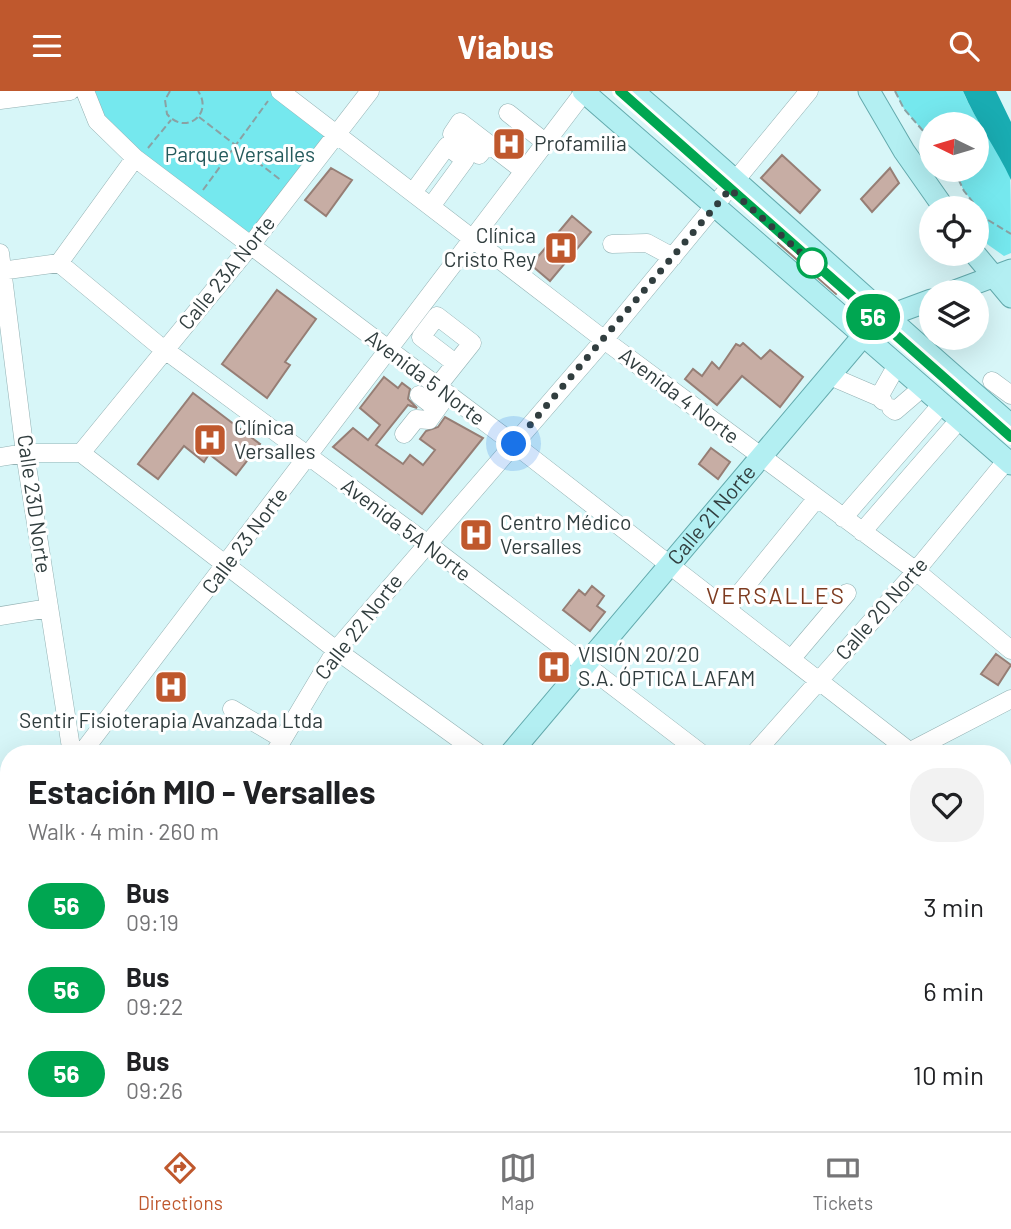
<!DOCTYPE html>
<html lang="en">
<head>
<meta charset="utf-8">
<style>
  body { margin:0; font-family:Barlow,sans-serif; background:#f2f2f2; color:#202124; height:100vh; display:flex; flex-direction:column; font-size:26px; white-space:nowrap }
  * { box-sizing:border-box; margin:0 }
  p { font-size:23px; color:#757577 }
  .icon { flex:none; width:38px; height:38px; fill:none; stroke:currentColor; stroke-width:2; stroke-linecap:round; stroke-linejoin:round }
  .map { position:relative; flex:1; overflow:hidden }
  .sheet { position:absolute; left:0px; top:654px; width:1012px; height:387px; display:flex; flex-direction:column; background:#fff; border-radius:28px 28px 0 0; box-shadow:0 7px 28px #0002 }
  .sheet>* { flex:none }
  .badge { padding:0 14px; border-radius:23px; font-size:24px; line-height:46px }
  .needle { width:46px; rotate:275deg }
  .controls { position:absolute; left:919px; top:21px; display:grid; gap:14px }
  .controls a { display:grid; place-items:center; width:70px; height:70px; border-radius:50%; background:#fff; box-shadow:0 7px 28px #0002; font-size:35px }
  .you { position:absolute; width:35px; height:35px; margin:-18px; border:5px solid #fff; border-radius:50%; background:#1a73e8; box-shadow:0 0 0 10px #1a73e833 }
  .map>.badge { position:absolute; translate:-50% -50%; box-shadow:0 0 0 4px #fff }
  .round { display:grid; place-items:center; flex:none; width:74px; height:74px; border-radius:28px; background:#f2f2f2 }
  .summary { display:flex; align-items:center; justify-content:space-between; height:119px; padding:0 28px }
  h1 { font-size:33px; font-weight:700; line-height:52px }
  ul { padding:0; list-style:none }
  li { display:flex; align-items:center; gap:21px; height:84px; padding:0 28px }
  li div { flex:1 }
  li b { display:block; font-size:26px }
  li em { font-style:normal }
  li .badge { min-width:77px; font-weight:700; text-align:center }
  header { display:flex; justify-content:space-between; align-items:center; height:91px; padding:0 28px; background:#bf582d; color:#fff; font-size:32px; font-weight:700 }
  .menu { display:flex; justify-content:space-around; align-items:center; height:98px; border-top:2px solid #e0e0e0; background:#fff; font-size:19px; color:#757577 }
  .menu a { display:grid; justify-items:center; gap:4px }
  .menu .current { color:#bf582d }
  .map>svg:first-child { display:block }
  .green { fill:#75e8ee }
  .water { fill:#19acb2 }
  .building { fill:#c7ada4; stroke:#967e75; stroke-width:2 }
  .lines { fill:none; stroke-linecap:round; stroke-linejoin:round }
  .minor-casing { stroke:#93b1b3; stroke-width:19 }
  .major-casing { stroke:#64abae; stroke-width:23 }
  .path { stroke:#8aa1a3; stroke-width:2; stroke-dasharray:7 3.5; stroke-linecap:butt }
  .minor { stroke:#fff; stroke-width:18 }
  .major { stroke:#b3eff2; stroke-width:21 }
  .line-casing { stroke:#fff; stroke-width:16 }
  .line { stroke:#00a651; stroke-width:10 }
  .walk { stroke:#313e3f; stroke-width:7; stroke-dasharray:0 12.6 }
  .stop-dot { fill:#fff; stroke:#00a651; stroke-width:3.5 }
  .labels { text-anchor:middle; stroke-width:6; stroke-linejoin:round; paint-order:stroke }
  .poi-label { font-size:21px; fill:#313e3f; stroke:#fff; text-anchor:start }
  .park-label { font-size:21px; fill:#245a5c; stroke:#fff }
  .street-label { font-size:21px; fill:#313e3f; stroke:#fff }
  .neighbourhood-label { font-size:23px; letter-spacing:2px; fill:#7d3b20; stroke:#fff }
</style>
</head>
<body>
<header><svg class="icon" aria-label="menu" viewBox="0 0 24 24"><path d="M4 6h16M4 12h16M4 18h16"/></svg>Viabus<svg class="icon" aria-label="search" viewBox="0 0 24 24"><circle cx="10" cy="10" r="6"/><path d="M15 15l6 6"/></svg></header>
<div class="map">
<svg width="1011" height="1040" viewBox="0 0 1011 1040">
  <rect width="100%" height="100%" fill="#d7f6f8"/>
  <!-- green -->
  <path class="green" d="M85 0H280L337 42 251 154 135 67Z
    M895 0H963C975 31 999 55 1010 86 1011 104 1011 142 1011 162L1004 165 987 153V129L964 100 954 79H976V33H931V49L904 18Z"/>
  <!-- water -->
  <path class="water" d="M963 0H996L1011 31V89C997 58 976 31 963 0Z"/>
  <!-- building -->
  <path class="building" d="M782 64 820 99 800 122 761 87Z
    M331 77 352 89 326 125 305 109Z
    M890 77 899 92 872 121 861 108Z
    M572 125 591 141 550 190 531 174Z
    M781 148 839 200 836 203 778 152Z
    M277 199 316 228 285 271 290 274 267 307 222 273Z
    M743 252 761 268 770 259 803 286 780 316 742 285 717 314 685 288 693 278 702 285 712 271 719 278 736 253 740 255Z
    M384 286 398 297 402 292 410 298 408 308 417 317 408 314 376 354 403 373 410 364 423 374 435 359 420 348 426 340 438 336 445 326 483 347 422 423 333 356 353 337 368 349 380 334 360 317Z
    M193 302 260 353 236 384 209 363 204 371 184 355 158 388 138 373Z
    M711 357 730 371 718 388 699 373Z
    M592 495 604 505 597 515 605 521 590 540 563 519 579 499 585 504Z
    M996 563 1011 574 998 594 981 583Z"/>
  <g class="lines">
    <defs>
      <path id="minor" d="M85 0 97 30 135 67 514 353 913 663
        M280 0 611 254 916 480 1011 559
        M0 9 70 0
        M508 22 546 52
        M488 53 479 64 452 43 460 31 524 80
        M414 100 447 55 465 69 432 114
        M612 153 647 152 673 166
        M0 162 25 362 72 663
        M59 172 135 67
        M0 180 59 172 157 253 426 452 702 663
        M830 285 879 306
        M992 290 1011 304
        M437 296 472 252 437 225 421 246 455 272
        M419 304 437 318
        M883 310 879 306 897 274
        M891 317 895 320 923 296
        M404 343 416 328 429 329 447 304
        M81 362 251 154 370 0
        M0 366 25 362H81L336 559 480 663
        M843 427 942 313
        M862 441 960 328
        M727 518 817 407
        M0 525 49 517
        M792 567 847 502
        M232 618 281 647
        M81 663 584 1
        M274 663 336 559 604 249 809 0
        M754 663 909 488 1007 369
        M905 663 1011 608
        M1003 792 1011 788
        M1003 838 1011 855
        M0 855 9 856
        M0 879 9 880
        M0 983 9 984
        M1003 1027 1011 1021
        M565 1032V1040
        M751 1032 761 1040
        M951 1032 955 1040
        M50 1040V1032
        M126 1040V1032
        M241 1040V1032
        M348 1040V1032
        M707 1040 709 1032
        M854 1040 860 1032
        M984 1040 995 1032"/>
      <g id="major">
        <path d="M583 0 1011 373"/>
        <path d="M633 0C761 109 883 225 1011 334"/>
        <path d="M869 0 904 60 944 117"/>
        <path d="M975 163 1011 206"/>
        <path d="M952 201 1011 179"/>
        <path id="s1" d="M510 663 868 239 885 226 931 209"/>
        <path d="M0 707H9"/>
        <path d="M891 1032 901 1040"/>
        <path d="M403 1040V1032"/>
      </g>
    </defs>
    <!-- minor casing -->
    <use href="#minor" class="minor-casing"/>
    <!-- major casing -->
    <use href="#major" class="major-casing"/>
    <!-- path -->
    <path class="path" d="M170 0 165 9 167 23C185 45 214 23 198 0
      M895 0 904 18 931 49
      M199 26 282 90
      M148 57 171 29
      M954 79 964 100 987 129V151
      M203 99 268 10
      M988 129 1011 143
      M1003 814 1007 823
      M1008 869 1011 875
      M141 1034 226 1038"/>
    <!-- minor -->
    <use href="#minor" class="minor"/>
    <!-- major -->
    <use href="#major" class="major"/>
  </g>
  <g class="lines">
    <defs>
      <path id="line" d="M620 0 1011 346"/>
    </defs>
    <!-- line casing -->
    <use href="#line" class="line-casing"/>
    <!-- line -->
    <use href="#line" class="line"/>
    <!-- walk -->
    <path class="walk" d="M514 353 730 98 812 172"/>
  </g>
  <!-- icons -->
  <defs>
    <symbol id="hospital-square" viewBox="-11 -11 22 22"><rect x="-9" y="-9" width="18" height="18" rx="4" fill="#bf582d" stroke="#fff"/><path d="M-5-5h3v3.5h4V-5h3V5h-3V1.5h-4V5h-3Z" fill="#fff"/></symbol>
  </defs>
  <g fill-rule="evenodd">
    <use href="#hospital-square" x="490" y="34" width="38" height="38"/>
    <use href="#hospital-square" x="542" y="138" width="38" height="38"/>
    <use href="#hospital-square" x="191" y="330" width="38" height="38"/>
    <use href="#hospital-square" x="457" y="425" width="38" height="38"/>
    <use href="#hospital-square" x="535" y="557" width="38" height="38"/>
    <use href="#hospital-square" x="152" y="577" width="38" height="38"/>
  </g>
  <!-- markers -->
  <circle class="stop-dot" cx="812" cy="172" r="14"/>
  <g class="labels">
    <!-- poi labels -->
    <g class="poi-label">
      <text x="534" y="60">Profamilia</text>
      <text x="536" y="152" text-anchor="end">Clínica<tspan x="536" dy="24">Cristo Rey</tspan></text>
      <text x="234" y="344">Clínica<tspan x="234" dy="24">Versalles</tspan></text>
      <text x="500" y="439">Centro Médico<tspan x="500" dy="24">Versalles</tspan></text>
      <text x="578" y="571">VISIÓN 20/20<tspan x="578" dy="24">S.A. ÓPTICA LAFAM</tspan></text>
      <text x="171" y="637" text-anchor="middle">Sentir Fisioterapia Avanzada Ltda</text>
    </g>
    <!-- park labels -->
    <g class="park-label">
      <text x="240" y="71">Parque Versalles</text>
    </g>
    <!-- street labels -->
    <g class="street-label">
      <text transform="translate(227 182) rotate(-51)" y="7">Calle 23A Norte</text>
      <text transform="translate(425 287) rotate(37)" y="7">Avenida 5 Norte</text>
      <text transform="translate(679 305) rotate(37)" y="7">Avenida 4 Norte</text>
      <text transform="translate(34 413) rotate(82)" y="7">Calle 23D Norte</text>
      <text dy="7" stroke="none"><textPath href="#s1" startOffset="313">Calle 21 Norte</textPath></text>
      <text transform="translate(406 439) rotate(37)" y="7">Avenida 5A Norte</text>
      <text transform="translate(245 450) rotate(-53)" y="7">Calle 23 Norte</text>
      <text transform="translate(882 518) rotate(-49)" y="7">Calle 20 Norte</text>
      <text transform="translate(359 536) rotate(-52)" y="7">Calle 22 Norte</text>
    </g>
    <!-- neighbourhood labels -->
    <g class="neighbourhood-label">
      <text x="776" y="513">VERSALLES</text>
    </g>
  </g>
</svg>
<div class="controls">
<a><svg class="needle" viewBox="-14 -14 28 28"><path d="M0-13l5 13h-10z" fill="#e53935"/><path d="M0 13l5-13h-10z" fill="#757577"/></svg></a>
<a><svg class="icon" aria-label="locate" viewBox="0 0 24 24"><circle cx="12" cy="12" r="6"/><path d="M12 2v4M12 18v4M2 12h4M18 12h4"/></svg></a>
<a><svg class="icon" aria-label="layers" viewBox="0 0 24 24"><path d="M12 4l9 5-9 5-9-5zM3 14l9 5 9-5"/></svg></a>
</div>
<div class="you" style="left:514px;top:353px"></div>
<b class="badge" style="left:873px;top:226px;background:#00a651;color:#fff">56</b>
<section class="sheet">
<div class="summary"><div><h1>Estación MIO - Versalles</h1><p>Walk · 4 min · 260 m</p></div><a class="round"><svg class="icon" aria-label="heart" viewBox="0 0 24 24"><path d="M12 20l-8-8c-3-5 5-10 8-4 3-6 11-1 8 4z"/></svg></a></div>
<ul>
<li><span class="badge" style="background:#00a651;color:#fff">56</span><div><b>Bus</b><p>09:19</p></div><em>3 min</em></li>
<li><span class="badge" style="background:#00a651;color:#fff">56</span><div><b>Bus</b><p>09:22</p></div><em>6 min</em></li>
<li><span class="badge" style="background:#00a651;color:#fff">56</span><div><b>Bus</b><p>09:26</p></div><em>10 min</em></li>
</ul>
</section>
</div>
<nav class="menu">
<a class="current"><svg class="icon" aria-label="directions" viewBox="0 0 24 24"><path d="M12 3l9 9-9 9-9-9zM9 14v-3h6M13 9l2 2-2 2"/></svg>Directions</a>
<a><svg class="icon" aria-label="map" viewBox="0 0 24 24"><path d="M3 6l6-2 6 2 6-2v14l-6 2-6-2-6 2zM9 4v14M15 6v14"/></svg>Map</a>
<a><svg class="icon" aria-label="tickets" viewBox="0 0 24 24"><path d="M3 7h18v10H3zM15 7v10"/></svg>Tickets</a>
</nav>
</body>
</html>
